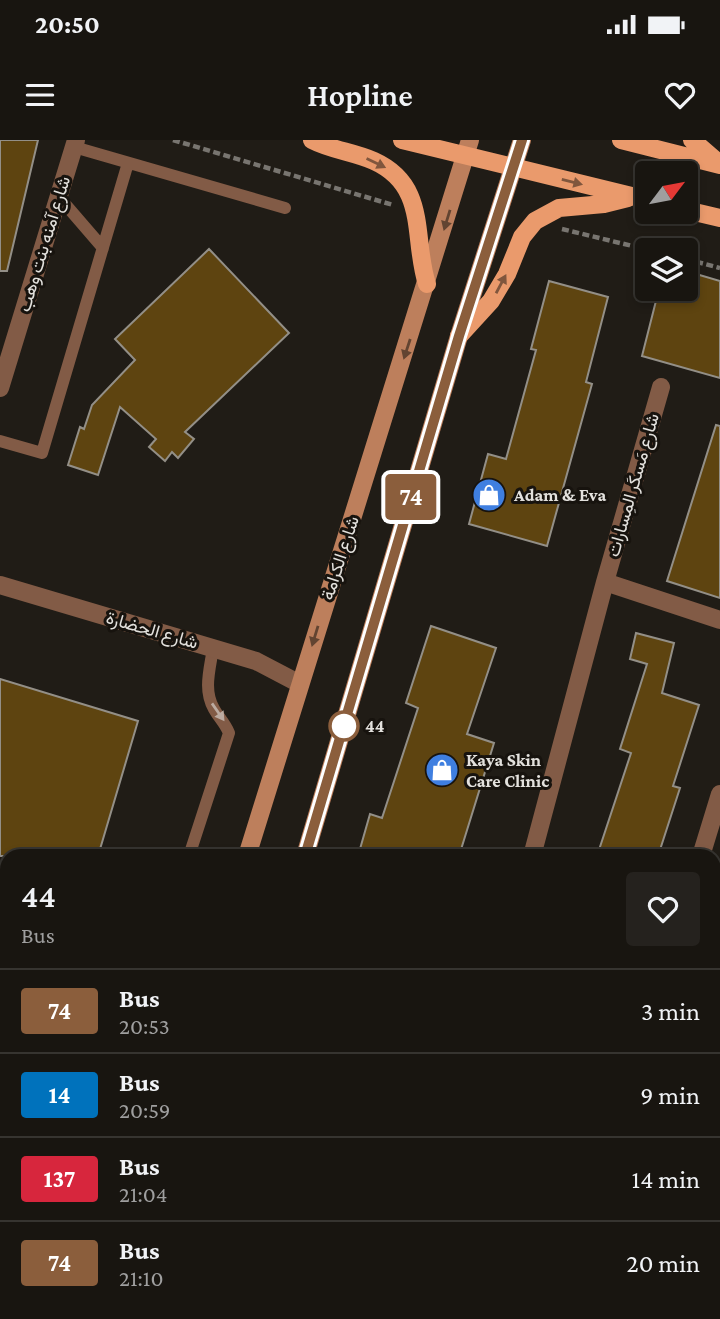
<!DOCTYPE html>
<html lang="en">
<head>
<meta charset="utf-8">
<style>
  body { margin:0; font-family:"Crimson Pro",Vazirmatn,serif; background:#25221e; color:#f1f3f6; height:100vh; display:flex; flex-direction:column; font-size:26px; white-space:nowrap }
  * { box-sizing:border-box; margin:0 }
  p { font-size:23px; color:#9f9f9f }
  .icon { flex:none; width:38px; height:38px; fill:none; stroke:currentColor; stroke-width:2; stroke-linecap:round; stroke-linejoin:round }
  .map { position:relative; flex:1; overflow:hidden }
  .details { position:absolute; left:0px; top:709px; width:721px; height:471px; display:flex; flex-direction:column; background:#181510; border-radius:21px 21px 0 0; box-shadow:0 4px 10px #0003,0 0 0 2px #363430 }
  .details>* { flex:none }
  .badge { padding:0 14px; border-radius:5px; font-size:24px; line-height:46px }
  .needle { width:46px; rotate:58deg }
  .fabs { position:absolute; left:635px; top:21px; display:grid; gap:14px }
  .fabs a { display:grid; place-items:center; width:63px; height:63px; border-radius:7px; background:#181510; box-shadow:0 4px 10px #0003,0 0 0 2px #363430; font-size:35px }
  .map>.badge { position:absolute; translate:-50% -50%; box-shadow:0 0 0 4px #fff }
  .round { display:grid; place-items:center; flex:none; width:74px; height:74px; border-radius:7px; background:#25221e }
  .head { display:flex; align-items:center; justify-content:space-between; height:119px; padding:0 21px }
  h1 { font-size:33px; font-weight:600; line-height:52px }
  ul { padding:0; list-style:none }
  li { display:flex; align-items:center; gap:21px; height:84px; padding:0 21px; border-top:2px solid #363430 }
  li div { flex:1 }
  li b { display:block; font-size:26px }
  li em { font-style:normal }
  li .badge { min-width:77px; font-weight:700; text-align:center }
  .status { display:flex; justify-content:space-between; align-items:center; height:49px; padding:0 35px; background:#181510; direction:ltr }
  .status svg { height:19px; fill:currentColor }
  header { display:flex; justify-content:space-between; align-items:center; height:91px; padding:0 21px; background:#181510; font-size:32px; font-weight:600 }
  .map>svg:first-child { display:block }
  .building { fill:#5e4410; stroke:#938f87; stroke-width:2 }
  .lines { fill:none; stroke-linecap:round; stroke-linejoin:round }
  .path { stroke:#787570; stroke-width:4.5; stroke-dasharray:7 3.5; stroke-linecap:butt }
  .service { stroke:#825b46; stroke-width:12 }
  .minor { stroke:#825b46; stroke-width:18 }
  .secondary { stroke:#bd7f5c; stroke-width:18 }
  .primary { stroke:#ea9a6c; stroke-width:18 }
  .oneway { fill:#80563d }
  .oneway2 { fill:#624431 }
  .oneway3 { fill:#bcaba1 }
  .line-casing { stroke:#fff; stroke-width:16 }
  .line { stroke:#8b5e3c; stroke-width:10 }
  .stop-dot { fill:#fff; stroke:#8b5e3c; stroke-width:3.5 }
  .labels { text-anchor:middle; stroke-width:6; stroke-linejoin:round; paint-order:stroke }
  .street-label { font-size:18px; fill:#e3e1dd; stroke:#17130e }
  .poi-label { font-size:18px; font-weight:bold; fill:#e3e1dd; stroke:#17130e; text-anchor:start }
  .stop-label { font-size:18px; font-weight:bold; fill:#e3e1dd; stroke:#17130e; text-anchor:start }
</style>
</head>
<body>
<div class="status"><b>20:50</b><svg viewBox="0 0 49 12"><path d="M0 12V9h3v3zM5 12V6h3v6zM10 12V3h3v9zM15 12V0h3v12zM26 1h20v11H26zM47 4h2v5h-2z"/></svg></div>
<header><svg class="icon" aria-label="menu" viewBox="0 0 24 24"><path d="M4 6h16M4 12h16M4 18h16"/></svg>Hopline<svg class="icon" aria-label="heart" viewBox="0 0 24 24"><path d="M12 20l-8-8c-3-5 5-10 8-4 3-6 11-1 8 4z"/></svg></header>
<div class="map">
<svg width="720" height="1179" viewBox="0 0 720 1179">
  <rect width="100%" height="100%" fill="#201c16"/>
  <!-- building -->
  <path class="building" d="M0 0H38L7 131H0Z
    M209 109 289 193 185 292 194 299 178 318 172 312 165 321 149 307 156 299 120 267 98 335 68 325 80 287 84 289 92 265 135 220 115 199Z
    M686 131 720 141V238L642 216 659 149H686Z
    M549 141 608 157 586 242 592 244 547 406 469 384 488 314 506 319 536 210 531 209Z
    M716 285 720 286V458L667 441Z
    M431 486 496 508 467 594 494 603 459 716H358L370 674 382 678 418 568 406 563Z
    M636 493 674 503 662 553 699 565 673 646 680 648 658 716H597L631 613 620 609 647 524 630 519Z
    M0 539 138 581 98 716H0Z"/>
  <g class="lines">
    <!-- path -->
    <path class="path" d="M173 0 393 65
      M562 89 649 110
      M686 119 720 128"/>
    <!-- service -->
    <path class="service" d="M74 7 285 68
      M59 57 103 108
      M0 301 42 313 128 23
      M189 716 229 593C225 583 219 578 214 569 203 550 210 529 213 508"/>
    <!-- minor -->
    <path class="minor" d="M0 248 76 0
      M605 442 720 480
      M0 445 256 521 300 544
      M532 716 605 442 661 247
      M701 716 720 654
      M0 932 7 934
      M714 1082 720 1084
      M70 1179 75 1172
      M553 1179 555 1172"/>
    <!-- secondary -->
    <path class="secondary" d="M247 716 470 0
      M305 716 459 196 522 0
      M104 1179 106 1172
      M164 1179 166 1172"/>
    <!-- primary -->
    <path class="primary" d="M312 0C331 10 354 12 374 21 429 46 412 98 427 144
      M402 0 648 60
      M621 0 720 25
      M692 0 720 24
      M686 70 720 78
      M459 196 491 161 507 134 522 97 535 81 559 68 604 64 628 58"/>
  </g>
  <!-- one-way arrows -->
  <defs><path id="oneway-solid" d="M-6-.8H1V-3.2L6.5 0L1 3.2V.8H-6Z" transform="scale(1.75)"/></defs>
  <g class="oneway">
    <use href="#oneway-solid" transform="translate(376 23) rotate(26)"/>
    <use href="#oneway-solid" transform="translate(572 42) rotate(14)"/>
    <use href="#oneway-solid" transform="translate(501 144) rotate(-62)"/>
  </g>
  <g class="oneway2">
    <use href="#oneway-solid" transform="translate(447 80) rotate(107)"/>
    <use href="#oneway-solid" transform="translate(407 209) rotate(108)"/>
    <use href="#oneway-solid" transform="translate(315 496) rotate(107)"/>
  </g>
  <use class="oneway3" href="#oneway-solid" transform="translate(218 572) rotate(55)"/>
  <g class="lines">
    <defs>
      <path id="line" d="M305 716 459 196 522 0"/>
    </defs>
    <!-- line casing -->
    <use href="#line" class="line-casing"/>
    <!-- line -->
    <use href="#line" class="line"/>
  </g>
  <!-- icons -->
  <defs>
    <symbol id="shop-disc" viewBox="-11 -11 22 22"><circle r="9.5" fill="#3f7fe0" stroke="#17130e"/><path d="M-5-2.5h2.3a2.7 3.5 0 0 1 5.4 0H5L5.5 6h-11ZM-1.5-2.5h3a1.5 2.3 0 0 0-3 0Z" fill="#fff"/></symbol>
  </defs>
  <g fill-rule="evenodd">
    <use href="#shop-disc" x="470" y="336" width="38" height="38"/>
    <use href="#shop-disc" x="423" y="611" width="38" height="38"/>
  </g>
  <!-- markers -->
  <circle class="stop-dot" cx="344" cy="586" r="14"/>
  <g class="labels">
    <!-- street labels -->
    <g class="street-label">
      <text transform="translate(44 104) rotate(-73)" y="6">شارع آمنه بنت وهب</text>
      <text transform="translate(633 345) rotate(-74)" y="6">شارع مَسكَر المِسارات</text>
      <text transform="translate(340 418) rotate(-72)" y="6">شارع الكرامة</text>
      <text transform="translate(152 490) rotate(16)" y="6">شارع الحضارة</text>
    </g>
    <!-- poi labels -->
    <g class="poi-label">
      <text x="514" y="361">Adam &amp; Eva</text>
      <text x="466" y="626">Kaya Skin<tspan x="466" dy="21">Care Clinic</tspan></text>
    </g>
    <!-- stop labels -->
    <g class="stop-label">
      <text x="365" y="592">44</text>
    </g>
  </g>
</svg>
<div class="fabs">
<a><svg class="needle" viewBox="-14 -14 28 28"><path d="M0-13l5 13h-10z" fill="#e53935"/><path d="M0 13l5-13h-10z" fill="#9f9f9f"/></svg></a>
<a><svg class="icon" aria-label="layers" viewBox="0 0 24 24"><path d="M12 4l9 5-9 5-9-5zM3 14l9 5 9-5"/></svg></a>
</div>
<b class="badge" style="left:411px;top:357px;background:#8b5e3c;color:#fff">74</b>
<section class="details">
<div class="head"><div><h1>44</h1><p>Bus</p></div><a class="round"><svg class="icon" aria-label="heart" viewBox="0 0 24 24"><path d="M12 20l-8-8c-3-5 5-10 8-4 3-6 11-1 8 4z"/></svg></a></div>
<ul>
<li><span class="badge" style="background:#8b5e3c;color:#fff">74</span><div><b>Bus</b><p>20:53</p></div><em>3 min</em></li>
<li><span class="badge" style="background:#0072bc;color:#fff">14</span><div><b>Bus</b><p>20:59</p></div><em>9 min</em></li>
<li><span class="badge" style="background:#d7263d;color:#fff">137</span><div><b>Bus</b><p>21:04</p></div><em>14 min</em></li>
<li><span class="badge" style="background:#8b5e3c;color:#fff">74</span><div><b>Bus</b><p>21:10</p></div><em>20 min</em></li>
</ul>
</section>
</div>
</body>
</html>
